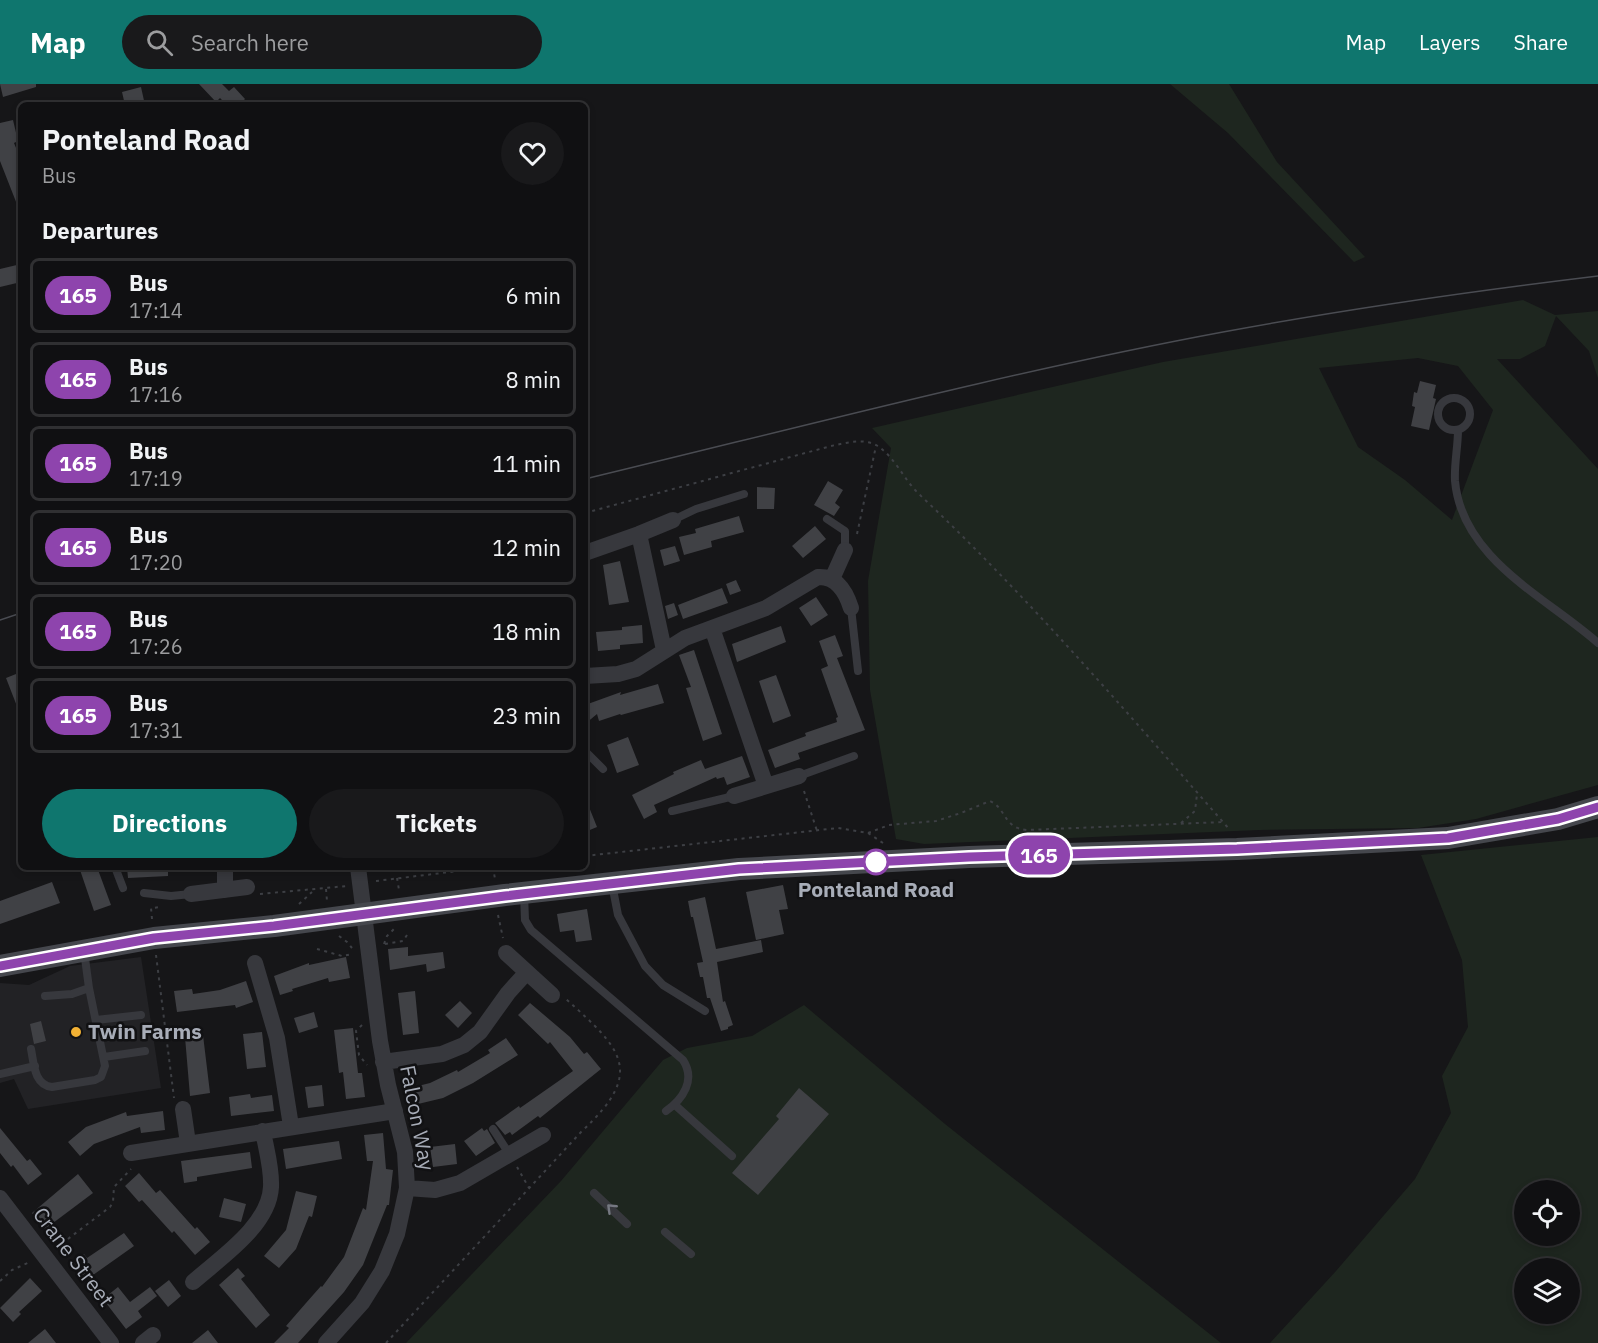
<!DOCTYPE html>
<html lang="en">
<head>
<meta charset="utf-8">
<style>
  body { margin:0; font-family:"IBM Plex Sans",sans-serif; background:#19191b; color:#f1f3f6; height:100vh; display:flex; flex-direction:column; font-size:22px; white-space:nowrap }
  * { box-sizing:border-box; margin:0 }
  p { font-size:20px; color:#9c9d9f }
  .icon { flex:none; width:33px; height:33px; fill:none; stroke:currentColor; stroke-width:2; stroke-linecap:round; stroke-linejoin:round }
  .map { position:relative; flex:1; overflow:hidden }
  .details { position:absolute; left:18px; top:18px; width:570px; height:768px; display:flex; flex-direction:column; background:#101012; border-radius:9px; box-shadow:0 3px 9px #0003,0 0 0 2px #303032 }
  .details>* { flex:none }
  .badge { padding:0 12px; border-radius:20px; font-size:21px; line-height:39px }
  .tools { position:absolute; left:1514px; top:1096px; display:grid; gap:12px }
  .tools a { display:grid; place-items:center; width:66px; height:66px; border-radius:50%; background:#101012; box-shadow:0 3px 9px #0003,0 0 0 2px #303032; font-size:30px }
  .map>.badge { position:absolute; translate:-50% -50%; box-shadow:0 0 0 3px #fff }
  h2 { padding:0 24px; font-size:22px; line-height:54px }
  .round { display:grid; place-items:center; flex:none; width:63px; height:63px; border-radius:32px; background:#19191b }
  .overview { display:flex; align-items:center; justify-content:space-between; height:102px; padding:0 24px }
  h1 { font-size:28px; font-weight:800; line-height:45px }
  .button { display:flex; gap:12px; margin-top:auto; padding:12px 24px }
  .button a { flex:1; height:69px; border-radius:36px; background:#0f766e; color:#fff; font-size:24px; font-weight:800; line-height:69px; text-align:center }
  .button a+a { background:#19191b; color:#f1f3f6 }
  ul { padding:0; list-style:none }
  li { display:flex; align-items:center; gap:18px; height:75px; margin:0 12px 9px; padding:0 12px; border:3px solid #303032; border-radius:9px }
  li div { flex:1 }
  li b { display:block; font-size:22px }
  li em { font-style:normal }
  li .badge { min-width:66px; font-weight:700; text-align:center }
  header { display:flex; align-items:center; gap:36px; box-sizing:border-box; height:84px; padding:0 30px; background:#0f766e; color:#fff }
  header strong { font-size:28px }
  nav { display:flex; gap:33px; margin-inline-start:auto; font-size:21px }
  .search { width:420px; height:54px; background:#19191b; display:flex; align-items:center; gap:15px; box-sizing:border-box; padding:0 21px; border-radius:33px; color:#9c9d9f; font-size:22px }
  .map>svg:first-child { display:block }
  .built { fill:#222225 }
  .green { fill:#1e261f; fill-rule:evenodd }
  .building { fill:#404145 }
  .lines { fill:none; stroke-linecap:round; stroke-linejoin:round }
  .path { stroke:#3d3f44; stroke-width:2; stroke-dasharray:3 4.5; stroke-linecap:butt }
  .service { stroke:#37383d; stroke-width:8 }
  .minor { stroke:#37383d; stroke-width:16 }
  .secondary { stroke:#45474d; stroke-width:22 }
  .tram { stroke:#4a4c52; stroke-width:1.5 }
  .oneway { stroke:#757881 }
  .line-casing { stroke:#fff; stroke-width:14 }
  .line { stroke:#8e44ad; stroke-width:9 }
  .stop-dot { fill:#fff; stroke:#8e44ad; stroke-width:3 }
  .poi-dot { fill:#f2b134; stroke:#111113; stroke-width:2 }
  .labels { text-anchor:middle; stroke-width:5; stroke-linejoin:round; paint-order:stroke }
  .stop-label { font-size:21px; font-weight:bold; fill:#a8adb8; stroke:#111113 }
  .poi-label { font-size:21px; font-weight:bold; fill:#a8adb8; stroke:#111113; text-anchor:start }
  .street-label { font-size:21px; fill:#a8adb8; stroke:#111113 }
</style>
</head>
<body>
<header>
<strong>Map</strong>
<div class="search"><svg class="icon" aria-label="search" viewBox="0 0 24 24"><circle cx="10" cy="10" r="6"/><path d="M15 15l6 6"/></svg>Search here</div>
<nav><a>Map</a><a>Layers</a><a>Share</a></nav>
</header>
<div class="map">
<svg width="1598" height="1259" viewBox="0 0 1598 1259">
  <rect width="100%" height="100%" fill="#161618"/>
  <!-- built -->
  <path class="built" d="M141 873 161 1004 28 1025 14 995 0 999V899L29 901 70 882Z"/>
  <!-- green -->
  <path class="green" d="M1170 0H1229L1277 78 1365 173 1354 178 1228 49Z
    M1523 216 1555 231 1598 227V294L1589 267 1556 232 1545 262 1520 275H1497L1598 385V701L1476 735 1418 744 1259 746 924 760 896 755 870 606 868 497 891 364 872 344 1163 278ZM1418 274 1458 282 1493 326 1452 436 1405 396 1358 363 1319 284Z
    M1598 753V1259H1270L1336 1187 1415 1095 1451 1029 1442 992 1468 943 1462 876 1421 771ZM1524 1107H1569V1152H1524ZM1524 1185H1569V1230H1524Z
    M804 921 945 1040 1221 1259H406L561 1097 663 976 687 964 752 952Z"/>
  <!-- building -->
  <path class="building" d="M0 0H36V3L3 13Z
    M199 0H222L229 7 234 3 245 15 239 21H227L220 14 216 18Z
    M141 3 145 21H125L122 8Z
    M13 36 18 57 14 59 21 76 20 128 0 77V39Z
    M21 180V198L0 203V185Z
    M1420 297 1436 301 1433 314 1436 315 1429 346 1411 342 1415 323 1412 322 1414 308 1417 309Z
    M828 397 843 406 835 419 840 423 834 432 814 421Z
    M757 403 775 404 774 425H757Z
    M739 432 744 448 711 457 712 463 684 471 679 453 696 449 695 445Z
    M815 442 826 455 803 474 792 462Z
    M675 462 680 477 664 482 660 466Z
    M620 477 629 518 609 521 603 481Z
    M736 496 741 507 730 511 726 500Z
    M722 504 728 519 683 535 678 521Z
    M816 513 828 531 811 542 799 524Z
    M674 519 678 531 668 535 665 522Z
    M642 541 643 559 620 561V565L598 567 596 548 622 546V543Z
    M781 542 786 558 737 578 732 560Z
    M835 551 843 572 837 574 865 646 798 669 800 675 775 684 768 666 806 652 805 649 837 638 836 634 838 633 821 585 828 582 819 557Z
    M694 566 722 650 703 657 686 604 691 603 679 571Z
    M21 588V630H20L6 594Z
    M776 591 791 632 773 639 759 597Z
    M658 600 664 619 621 631 620 630 599 637 597 630 585 640V621L621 608 620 611Z
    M628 653 639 681 617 689 607 661Z
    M742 672 750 693 727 701 724 693 717 695 716 693 654 721 657 728 644 735 632 711 674 690 673 688 701 676 705 685Z
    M585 713 597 743 585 748Z
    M79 783H97L111 821 94 827Z
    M127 783H168V792L128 794Z
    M52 798 60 819 0 840V817Z
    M783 801 788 825 779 826 784 850 756 856 746 808Z
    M705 813 716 865 761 856 763 868 717 878 723 918 725 917 733 941 728 943V945L721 947 710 914H707L703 893H700L697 879 703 878 693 833H691L688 817Z
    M587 825 592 856 576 858 574 846 560 848 557 830Z
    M408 863V872L443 868 445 884 427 888 426 880 390 886 388 865Z
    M346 873 350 894 329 898 328 894 292 905 293 907 280 911 274 892 309 879V881Z
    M246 897 253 918 236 924 235 921 177 928 174 907 192 905 193 910 220 906Z
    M415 907 419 949 403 951 398 909Z
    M460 917 472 929 458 944 445 931Z
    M530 919 570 953 584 970 587 968 601 985 540 1034 538 1032 512 1051 510 1048 505 1051 495 1039 519 1022 520 1024 573 987 550 958 548 960 518 931Z
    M314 928 318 943 299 949 294 934Z
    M41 937 46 957 34 960 30 940Z
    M353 944 358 989H362L365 1013 346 1015 343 988 339 989 334 946Z
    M262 948 266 983 247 985 243 950Z
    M203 951 210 1009 190 1012 185 953Z
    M506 954 518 971 473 999 443 1014 418 1020 414 1003 430 999 457 986 458 988 490 969 488 966Z
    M322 1001 324 1022 308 1024 305 1003Z
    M799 1004 829 1030 758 1111 732 1089 779 1035 776 1032Z
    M250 1010 251 1014 272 1011 274 1027 231 1032 229 1013Z
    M163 1027 165 1046 141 1049 140 1043 94 1060 80 1072 68 1058 86 1043 126 1028 127 1032Z
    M0 1044 27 1077 30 1075 42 1090 28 1101 13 1081 11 1083 0 1069Z
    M482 1044 484 1047 487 1045 495 1059 476 1072 464 1057Z
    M383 1049 386 1085 393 1086 389 1121H387L363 1181 344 1208 298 1259H274L289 1244 286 1242 306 1219 321 1202 322 1203 344 1173 363 1124 366 1126 373 1077H367L364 1051Z
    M339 1057 342 1075 286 1085 283 1065Z
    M455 1060 457 1080 433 1083 430 1063Z
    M250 1068 252 1084 197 1093V1097L184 1099 181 1077Z
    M139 1089 156 1109 160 1106 195 1145 197 1143 210 1158 195 1171 174 1147 172 1149 142 1116 139 1118 125 1102Z
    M78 1090 93 1109 45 1145 32 1129Z
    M296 1107 317 1112 312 1133 309 1132 296 1165 279 1184 264 1172 286 1146Z
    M224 1114 246 1120 241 1138 219 1133Z
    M124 1149 134 1162 86 1196 73 1178 84 1170 87 1174Z
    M238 1184 245 1192 241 1195 270 1231 256 1244 219 1201Z
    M30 1194 42 1207 19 1228 21 1230 13 1238 0 1224Z
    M169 1196 181 1212 168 1223 155 1207Z
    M118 1203 130 1218 150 1203 157 1212 138 1227 142 1233 126 1245 103 1215Z
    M45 1245 56 1259H28Z
    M208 1246 218 1259H192Z"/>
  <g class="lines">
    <!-- path -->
    <path class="path" d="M585 429 831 362C846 359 862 354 876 361 895 372 904 397 921 412 1031 516 1130 632 1230 746
      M857 450 876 362
      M804 707 817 747
      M1181 739 1195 727 1197 710
      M868 749 889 741 936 737 961 729 990 717C1007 725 1003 744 1027 746L1223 738
      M585 772 838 744 868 749 883 759
      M493 783 495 795
      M397 794 399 806
      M376 797 491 783
      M326 805 327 817
      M260 810 347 802
      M299 820 312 808
      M498 831 503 854
      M152 835 151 824 162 823
      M339 852 347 858 352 864
      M384 860 387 852 394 845
      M385 860 403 857 407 851
      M317 865 342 872 353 870
      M156 871 174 1014
      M362 941 356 947 359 971 367 981
      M517 1083 529 1104
      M56 1164 110 1123 113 1118 114 1103 131 1085
      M0 1197 12 1186 30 1178
      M386 1259 582 1047C647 987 620 964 566 915"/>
    <!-- service -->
    <path class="service" d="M1438 330a16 16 0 1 1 32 0a16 16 0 1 1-32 0Z
      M1458 346C1458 363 1454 380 1455 397 1462 475 1546 513 1598 559
      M827 435 845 447V466
      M673 436 696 425 744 410
      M851 524 858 587
      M585 667 603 685
      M799 692 854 672
      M672 727 734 712
      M115 783 123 804
      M612 800 618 831 645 882 663 901 705 927
      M144 809 171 812 191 810
      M524 810 525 836 531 846 683 976C696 996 683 1015 666 1027
      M45 912 72 910 89 904
      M96 936 141 931
      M31 965C34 980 34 1001 52 1003L95 996 101 993 105 982 89 904 84 867
      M104 973 145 967
      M0 990 35 982
      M675 1021 732 1072
      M493 1045 510 1071
      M594 1109 627 1140
      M665 1148 691 1170"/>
    <!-- minor -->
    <path class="minor" d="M639 450 664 566
      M585 469 639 450 673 436
      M832 495 845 466
      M712 544 766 702
      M585 592 618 590 636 585 685 554 766 524 818 493C837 492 846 508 851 524
      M734 712 799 692
      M225 806V783
      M191 810 247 803
      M506 869 552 911
      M255 879 277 954 291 1042
      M383 978 442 970 464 961 480 948 508 909 527 888
      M183 1025 188 1059
      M131 1069 395 1027
      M407 1104 435 1106 460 1099 543 1051
      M0 1114 111 1259
      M193 1198C220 1174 269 1142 271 1103 272 1084 266 1065 263 1047
      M143 1259 153 1251
      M326 1259 362 1219 382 1187 397 1150 407 1104 405 1068 388 1001 380 957 358 783"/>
    <!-- secondary -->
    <path class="secondary" d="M0 882 154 854 274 842 505 811 739 785 969 773 1237 765 1448 754 1558 735 1598 723"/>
    <!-- tram -->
    <path class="tram" d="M585 395C797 344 1008 288 1223 248 1347 225 1473 207 1598 192
      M0 536 21 529"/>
  </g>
  <!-- one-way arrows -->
  <defs><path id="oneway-chevron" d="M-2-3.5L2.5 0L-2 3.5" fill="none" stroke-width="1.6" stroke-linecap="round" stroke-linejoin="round" transform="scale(1.5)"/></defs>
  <use class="oneway" href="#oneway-chevron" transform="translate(611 1124) rotate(-136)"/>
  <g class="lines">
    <defs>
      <path id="line" d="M0 882 154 854 274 842 505 812 739 785 969 773 1237 765 1448 754 1558 735 1598 723"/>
    </defs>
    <!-- line casing -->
    <use href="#line" class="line-casing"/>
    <!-- line -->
    <use href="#line" class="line"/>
  </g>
  <!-- markers -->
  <circle class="stop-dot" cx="876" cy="778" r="12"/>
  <circle class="poi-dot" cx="76" cy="948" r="6"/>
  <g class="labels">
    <!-- stop labels -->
    <g class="stop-label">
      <text x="876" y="813">Ponteland Road</text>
    </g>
    <!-- poi labels -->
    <g class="poi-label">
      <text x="88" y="955">Twin Farms</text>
    </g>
    <!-- street labels -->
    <g class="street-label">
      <text transform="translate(417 1034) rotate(79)" y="7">Falcon Way</text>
      <text transform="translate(73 1173) rotate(53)" y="7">Crane Street</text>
    </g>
  </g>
</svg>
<div class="tools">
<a><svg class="icon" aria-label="locate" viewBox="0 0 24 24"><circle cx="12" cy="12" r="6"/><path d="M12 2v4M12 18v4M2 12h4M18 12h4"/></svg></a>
<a><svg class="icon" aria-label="layers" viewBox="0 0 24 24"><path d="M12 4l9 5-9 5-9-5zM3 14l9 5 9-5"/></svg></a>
</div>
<b class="badge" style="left:1039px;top:771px;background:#8e44ad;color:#fff">165</b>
<section class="details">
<div class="overview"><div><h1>Ponteland Road</h1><p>Bus</p></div><a class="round"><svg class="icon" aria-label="heart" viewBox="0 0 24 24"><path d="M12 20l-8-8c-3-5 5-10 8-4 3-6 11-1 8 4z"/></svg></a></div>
<h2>Departures</h2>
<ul>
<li><span class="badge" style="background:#8e44ad;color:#fff">165</span><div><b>Bus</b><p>17:14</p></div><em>6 min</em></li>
<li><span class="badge" style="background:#8e44ad;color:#fff">165</span><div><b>Bus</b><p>17:16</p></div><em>8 min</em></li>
<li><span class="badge" style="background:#8e44ad;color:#fff">165</span><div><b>Bus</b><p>17:19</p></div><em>11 min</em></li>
<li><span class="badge" style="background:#8e44ad;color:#fff">165</span><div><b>Bus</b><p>17:20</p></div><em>12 min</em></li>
<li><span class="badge" style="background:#8e44ad;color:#fff">165</span><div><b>Bus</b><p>17:26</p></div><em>18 min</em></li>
<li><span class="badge" style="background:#8e44ad;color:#fff">165</span><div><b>Bus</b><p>17:31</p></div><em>23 min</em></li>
</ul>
<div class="button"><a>Directions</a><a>Tickets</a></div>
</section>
</div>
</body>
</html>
